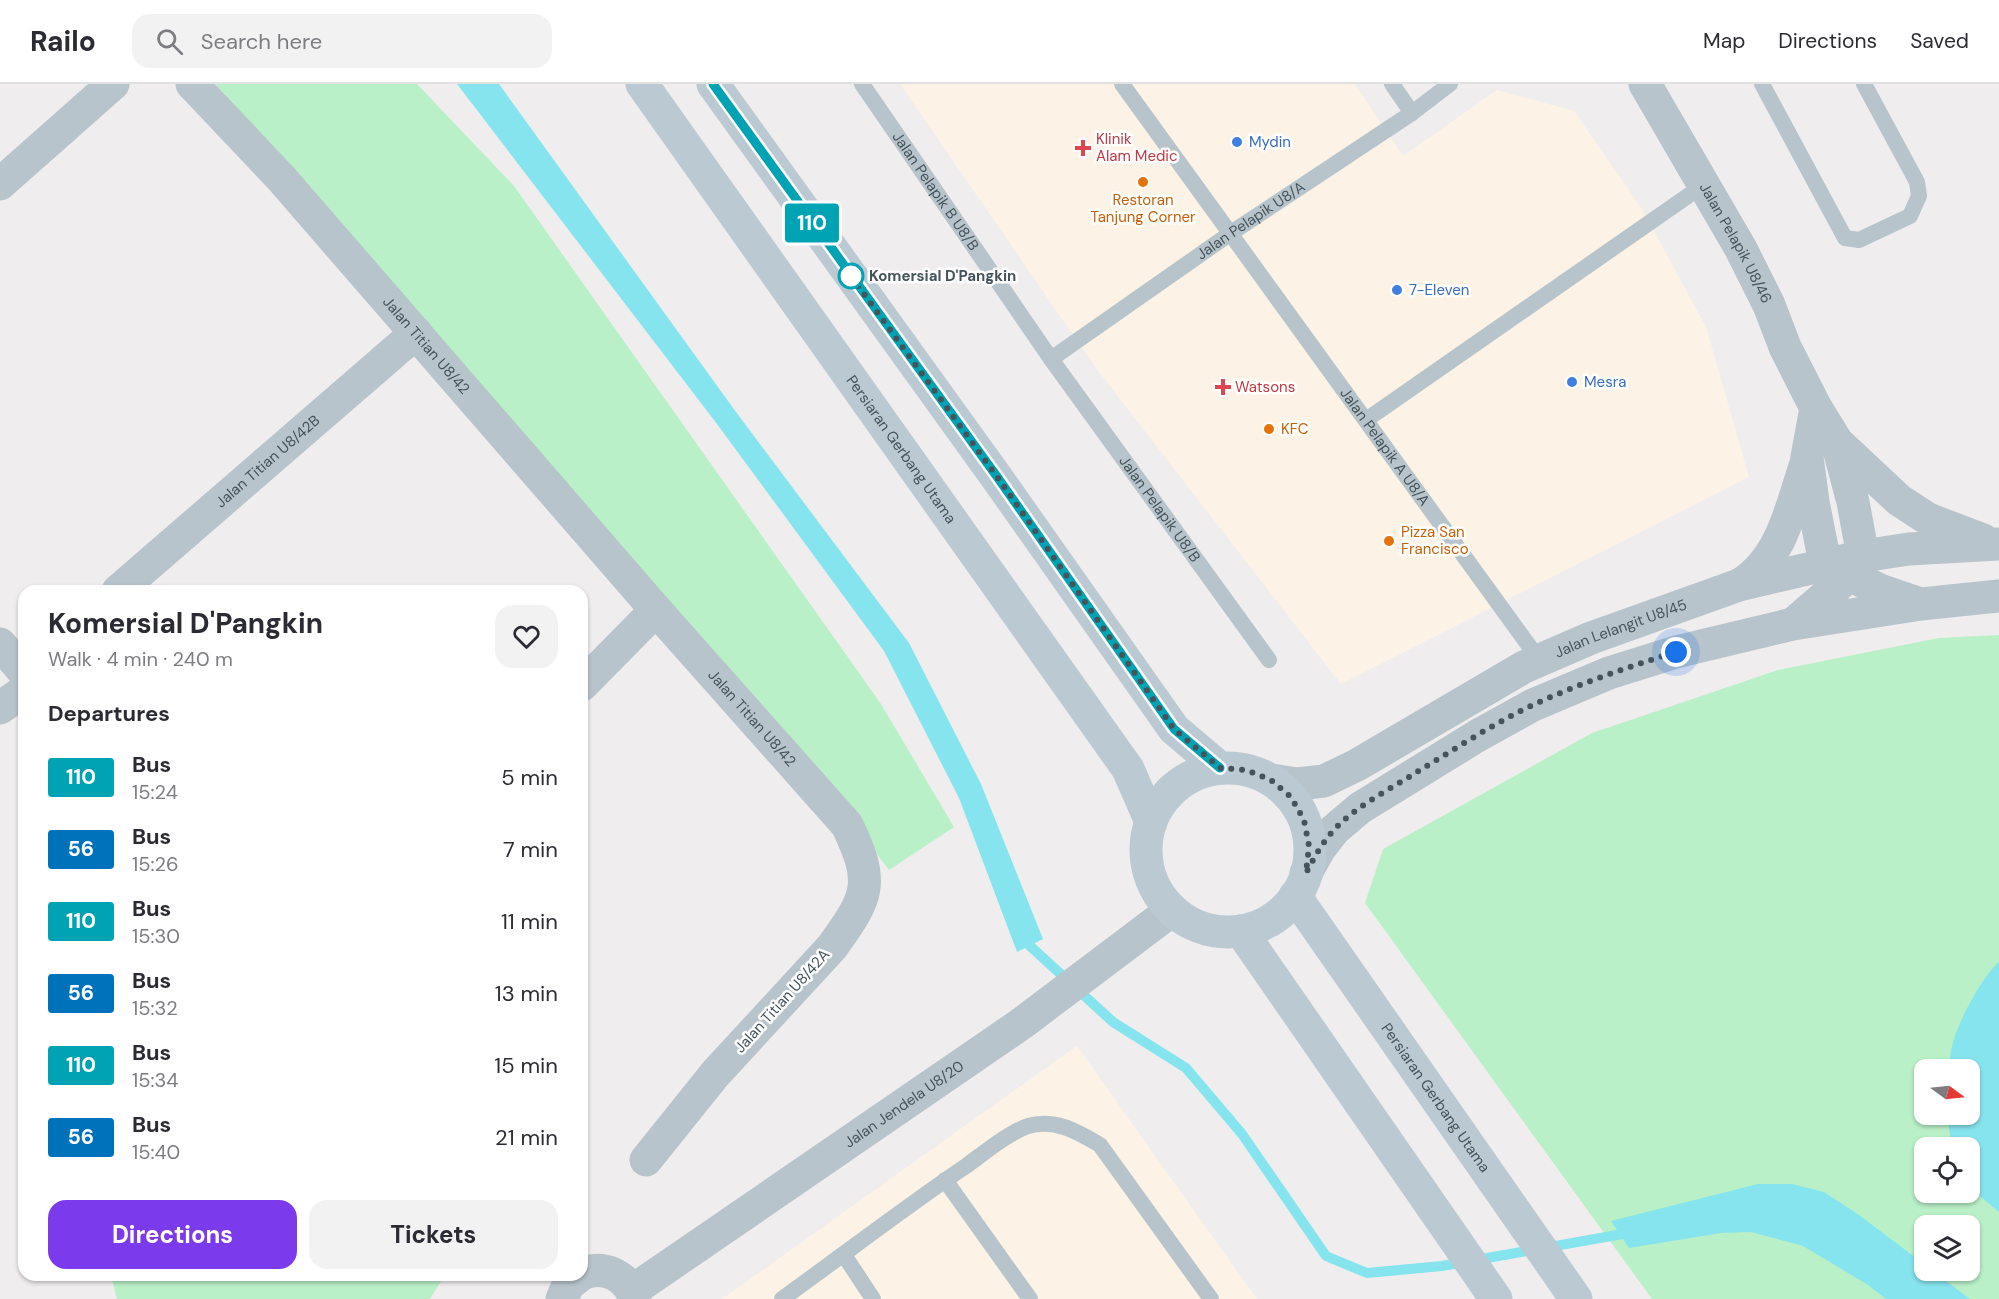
<!DOCTYPE html>
<html lang="en">
<head>
<meta charset="utf-8">
<style>
  body { margin:0; font-family:"DM Sans",sans-serif; background:#f2f2f3; color:#2b2b33; height:100vh; display:flex; flex-direction:column; font-size:22px; white-space:nowrap }
  * { box-sizing:border-box; margin:0 }
  p { font-size:20px; color:#7c7c81 }
  .icon { flex:none; width:33px; height:33px; fill:none; stroke:currentColor; stroke-width:2; stroke-linecap:round; stroke-linejoin:round }
  .map { position:relative; flex:1; overflow:hidden }
  .drawer { position:absolute; left:18px; top:501px; width:570px; height:696px; display:flex; flex-direction:column; background:#fff; border-radius:18px; box-shadow:0 2px 4px #0004 }
  .drawer>* { flex:none }
  .badge { padding:0 12px; border-radius:4px; font-size:21px; line-height:39px }
  .needle { width:39px; rotate:105deg }
  .tools { position:absolute; left:1914px; top:975px; display:grid; gap:12px }
  .tools a { display:grid; place-items:center; width:66px; height:66px; border-radius:12px; background:#fff; box-shadow:0 2px 4px #0004; font-size:30px }
  .you { position:absolute; width:30px; height:30px; margin:-15px; border:4px solid #fff; border-radius:50%; background:#1a73e8; box-shadow:0 0 0 9px #1a73e833 }
  .map>.badge { position:absolute; translate:-50% -50%; box-shadow:0 0 0 3px #fff }
  h2 { padding:0 30px; font-size:22px; line-height:54px }
  .round { display:grid; place-items:center; flex:none; width:63px; height:63px; border-radius:18px; background:#f2f2f3 }
  .summary { display:flex; align-items:center; justify-content:space-between; height:102px; padding:0 30px }
  h1 { font-size:28px; font-weight:700; line-height:45px }
  .action { display:flex; gap:12px; margin-top:auto; padding:12px 30px }
  .action a { flex:1; height:69px; border-radius:18px; background:#7c3aed; color:#fff; font-size:24px; font-weight:700; line-height:69px; text-align:center }
  .action a+a { background:#f2f2f3; color:#2b2b33 }
  ul { padding:0; list-style:none }
  li { display:flex; align-items:center; gap:18px; height:72px; padding:0 30px }
  li div { flex:1 }
  li b { display:block; font-size:22px }
  li em { font-style:normal }
  li .badge { min-width:66px; font-weight:700; text-align:center }
  header { display:flex; align-items:center; gap:36px; box-sizing:border-box; height:84px; padding:0 30px; background:#fff; border-bottom:2px solid #e1e1e2 }
  header strong { font-size:28px }
  nav { display:flex; gap:33px; margin-inline-start:auto; font-size:21px }
  .search { width:420px; height:54px; background:#f2f2f3; display:flex; align-items:center; gap:15px; box-sizing:border-box; padding:0 21px; border-radius:18px; color:#7c7c81; font-size:22px }
  .map>svg:first-child { display:block }
  .commercial { fill:#fcf3e6 }
  .green { fill:#baf0c8; fill-rule:evenodd }
  .water { fill:#86e4ee }
  .lines { fill:none; stroke-linecap:round; stroke-linejoin:round }
  .stream { stroke:#86e4ee; stroke-width:10 }
  .service { stroke:#b8c4cb; stroke-width:16 }
  .minor { stroke:#b8c4cb; stroke-width:33 }
  .tertiary { stroke:#b8c4cb; stroke-width:33 }
  .secondary { stroke:#bac9d2; stroke-width:33 }
  .line-casing { stroke:#fff; stroke-width:14 }
  .line { stroke:#00a3b4; stroke-width:9 }
  .walk { stroke:#45545b; stroke-width:6; stroke-dasharray:0 10.8 }
  .shop-dot { fill:#3f7fe0; stroke:#fff; stroke-width:2 }
  .health-dot { fill:#e0444e; stroke:#fff; stroke-width:2 }
  .food-dot { fill:#e8710a; stroke:#fff; stroke-width:2 }
  .stop-dot { fill:#fff; stroke:#00a3b4; stroke-width:3 }
  .labels { text-anchor:middle; stroke-width:5; stroke-linejoin:round; paint-order:stroke }
  .health-label { font-size:15px; fill:#be3a42; stroke:#fff; text-anchor:start }
  .shop-label { font-size:15px; fill:#366cbe; stroke:#fff; text-anchor:start }
  .street-label { font-size:15px; fill:#45545b; stroke:#fff }
  .food-label { font-size:15px; fill:#c56008; stroke:#fff; text-anchor:start }
  .stop-label { font-size:15px; font-weight:bold; fill:#45545b; stroke:#fff; text-anchor:start }
</style>
</head>
<body>
<header>
<strong>Railo</strong>
<div class="search"><svg class="icon" aria-label="search" viewBox="0 0 24 24"><circle cx="10" cy="10" r="6"/><path d="M15 15l6 6"/></svg>Search here</div>
<nav><a>Map</a><a>Directions</a><a>Saved</a></nav>
</header>
<div class="map">
<svg width="1999" height="1215" viewBox="0 0 1999 1215">
  <rect width="100%" height="100%" fill="#f0edee"/>
  <!-- commercial -->
  <path class="commercial" d="M900 0H1355L1403 72 1497 6 1574 27 1642 125 1706 243 1749 393 1341 600 1096 284Z
    M1077 962 1257 1215H722Z"/>
  <!-- green -->
  <path class="green" d="M215 0H417L514 102 881 620 954 743 889 786 814 688Z
    M1999 551V1215H1652L1365 819 1383 765 1592 649 1778 586 1939 554ZM1924 986H1970V1030H1924ZM1924 1064H1970V1108H1924ZM1924 1142H1970V1186H1924Z
    M111 1191H445L430 1215H117Z"/>
  <!-- water -->
  <path class="water" d="M457 0H499L736 328 909 559 981 700 1043 855 1017 868 959 714 884 567 717 340Z
    M1999 878V1128L1970 1104V1064L1952 1063 1947 1031 1970 1030V986L1948 985C1950 975 1951 963 1955 952 1961 933 1984 890 1999 878Z
    M1758 1100H1792L1824 1108 1859 1131 1924 1180V1186L1933 1187 1970 1215H1886L1868 1201 1803 1162 1751 1148 1721 1149 1629 1164 1611 1137Z"/>
  <g class="lines">
    <!-- stream -->
    <path class="stream" d="M1025 850 1030 862 1113 938 1186 984 1242 1050 1326 1172 1367 1189 1442 1182 1634 1148"/>
    <!-- service -->
    <g class="service">
      <path id="s1" d="M862 0 1051 275 1269 576"/>
      <path id="s2" d="M1122 0 1540 577"/>
      <path d="M1392 0 1412 29"/>
      <path d="M1762 0 1845 154 1859 156 1910 132 1919 112 1917 98 1864 0"/>
      <path id="s3" d="M1051 275 1231 149 1412 29 1450 0"/>
      <path d="M1366 336 1705 100"/>
      <path d="M945 1096 1030 1215"/>
      <path d="M844 1171 873 1215"/>
      <path d="M782 1215C843 1171 904 1124 966 1082 984 1069 1008 1049 1028 1042 1055 1034 1078 1048 1100 1061L1211 1215"/>
    </g>
    <!-- minor -->
    <g class="minor">
      <path id="s4" d="M192 0 281 94 656 526 847 741C875 799 869 812 832 863L715 990 646 1076"/>
      <path d="M0 100 113 0"/>
      <path id="s5" d="M118 507 416 249"/>
      <path d="M0 560 24 588"/>
      <path d="M582 601 656 526"/>
      <path d="M0 624 24 607"/>
    </g>
    <!-- tertiary -->
    <g class="tertiary">
      <path id="s6" d="M1645 0 1741 165 1769 221 1785 263 1816 324 1837 358 1853 418 1863 472 1851 490 1793 540"/>
      <path d="M1816 324 1807 373 1813 418 1825 479 1880 506 1915 518"/>
      <path d="M1837 358 1899 416 1928 435 1983 456"/>
      <path d="M1741 500C1781 475 1791 425 1805 382"/>
      <path id="s7" d="M1271 696 1297 700 1324 697 1357 681 1524 583 1591 554 1739 501 1863 472 1909 465 1999 460"/>
      <path d="M1306 789 1320 764 1334 746 1360 724 1477 652 1533 621 1609 589 1676 568 1793 540 1921 520 1999 512"/>
      <path d="M582 1190C604 1180 627 1192 635 1215"/>
      <path id="s8" d="M632 1207 1021 940 1172 826"/>
      <path d="M562 1215 568 1201 581 1191"/>
    </g>
    <!-- secondary -->
    <g class="secondary">
      <path id="s9" d="M642 0 1128 685 1151 738"/>
      <path d="M713 0 997 394 1174 645 1220 684"/>
      <circle cx="1228" cy="766" r="82"/>
      <path id="s10" d="M1295 812 1576 1215"/>
      <path d="M1241 847 1496 1215"/>
    </g>
  </g>
  <g class="lines">
    <defs>
      <path id="line" d="M713 0 998 394 1174 645 1220 684"/>
    </defs>
    <!-- line casing -->
    <use href="#line" class="line-casing"/>
    <!-- line -->
    <use href="#line" class="line"/>
    <!-- walk -->
    <path class="walk" d="M851 192 845 184 998 394 1174 645 1220 684 1246 686 1271 696 1291 713 1304 736 1309 762 1306 789C1314 774 1322 759 1334 746 1355 723 1385 708 1412 691 1452 667 1492 640 1535 620 1581 599 1628 583 1676 568"/>
  </g>
  <!-- markers -->
  <g class="shop-dot">
    <circle cx="1237" cy="58" r="6"/>
    <circle cx="1397" cy="206" r="6"/>
    <circle cx="1572" cy="298" r="6"/>
  </g>
  <g class="health-dot">
    <path d="M1080 55h6v6h6v6h-6v6h-6v-6h-6v-6h6z"/>
    <path d="M1220 294h6v6h6v6h-6v6h-6v-6h-6v-6h6z"/>
  </g>
  <g class="food-dot">
    <circle cx="1143" cy="98" r="6"/>
    <circle cx="1269" cy="345" r="6"/>
    <circle cx="1389" cy="457" r="6"/>
  </g>
  <circle class="stop-dot" cx="851" cy="192" r="12"/>
  <g class="labels">
    <!-- health labels -->
    <g class="health-label">
      <text x="1096" y="60">Klinik<tspan x="1096" dy="17">Alam Medic</tspan></text>
      <text x="1235" y="308">Watsons</text>
    </g>
    <!-- shop labels -->
    <g class="shop-label">
      <text x="1249" y="63">Mydin</text>
      <text x="1409" y="211">7-Eleven</text>
      <text x="1584" y="303">Mesra</text>
    </g>
    <!-- street labels -->
    <g class="street-label">
      <text dy="5" stroke="none"><textPath href="#s1" startOffset="130">Jalan Pelapik B U8/B</textPath></text>
      <text dy="5" stroke="none"><textPath href="#s3" startOffset="243">Jalan Pelapik U8/A</textPath></text>
      <text dy="5" stroke="none"><textPath href="#s6" startOffset="183">Jalan Pelapik U8/46</textPath></text>
      <text dy="5" stroke="none"><textPath href="#s4" startOffset="351">Jalan Titian U8/42</textPath></text>
      <text dy="5" stroke="none"><textPath href="#s2" startOffset="448">Jalan Pelapik A U8/A</textPath></text>
      <text dy="5" stroke="none"><textPath href="#s9" startOffset="448">Persiaran Gerbang Utama</textPath></text>
      <text dy="5" stroke="none"><textPath href="#s5" startOffset="198">Jalan Titian U8/42B</textPath></text>
      <text dy="5" stroke="none"><textPath href="#s1" startOffset="519">Jalan Pelapik U8/B</textPath></text>
      <text dy="5" stroke="none"><textPath href="#s7" startOffset="388">Jalan Lelangit U8/45</textPath></text>
      <text dy="5" stroke="none"><textPath href="#s4" startOffset="846">Jalan Titian U8/42</textPath></text>
      <text transform="translate(782 917) rotate(-48)" y="5">Jalan Titian U8/42A</text>
      <text dy="5" stroke="none"><textPath href="#s10" startOffset="246">Persiaran Gerbang Utama</textPath></text>
      <text dy="5" stroke="none"><textPath href="#s8" startOffset="330">Jalan Jendela U8/20</textPath></text>
    </g>
    <!-- food labels -->
    <g class="food-label">
      <text x="1143" y="121" text-anchor="middle">Restoran<tspan x="1143" dy="17">Tanjung Corner</tspan></text>
      <text x="1281" y="350">KFC</text>
      <text x="1401" y="453">Pizza San<tspan x="1401" dy="17">Francisco</tspan></text>
    </g>
    <!-- stop labels -->
    <g class="stop-label">
      <text x="869" y="197">Komersial D'Pangkin</text>
    </g>
  </g>
</svg>
<div class="tools">
<a><svg class="needle" viewBox="-14 -14 28 28"><path d="M0-13l5 13h-10z" fill="#e53935"/><path d="M0 13l5-13h-10z" fill="#7c7c81"/></svg></a>
<a><svg class="icon" aria-label="locate" viewBox="0 0 24 24"><circle cx="12" cy="12" r="6"/><path d="M12 2v4M12 18v4M2 12h4M18 12h4"/></svg></a>
<a><svg class="icon" aria-label="layers" viewBox="0 0 24 24"><path d="M12 4l9 5-9 5-9-5zM3 14l9 5 9-5"/></svg></a>
</div>
<div class="you" style="left:1676px;top:568px"></div>
<b class="badge" style="left:812px;top:139px;background:#00a3b4;color:#fff">110</b>
<section class="drawer">
<div class="summary"><div><h1>Komersial D'Pangkin</h1><p>Walk · 4 min · 240 m</p></div><a class="round"><svg class="icon" aria-label="heart" viewBox="0 0 24 24"><path d="M12 20l-8-8c-3-5 5-10 8-4 3-6 11-1 8 4z"/></svg></a></div>
<h2>Departures</h2>
<ul>
<li><span class="badge" style="background:#00a3b4;color:#fff">110</span><div><b>Bus</b><p>15:24</p></div><em>5 min</em></li>
<li><span class="badge" style="background:#0072bc;color:#fff">56</span><div><b>Bus</b><p>15:26</p></div><em>7 min</em></li>
<li><span class="badge" style="background:#00a3b4;color:#fff">110</span><div><b>Bus</b><p>15:30</p></div><em>11 min</em></li>
<li><span class="badge" style="background:#0072bc;color:#fff">56</span><div><b>Bus</b><p>15:32</p></div><em>13 min</em></li>
<li><span class="badge" style="background:#00a3b4;color:#fff">110</span><div><b>Bus</b><p>15:34</p></div><em>15 min</em></li>
<li><span class="badge" style="background:#0072bc;color:#fff">56</span><div><b>Bus</b><p>15:40</p></div><em>21 min</em></li>
</ul>
<div class="action"><a>Directions</a><a>Tickets</a></div>
</section>
</div>
</body>
</html>
